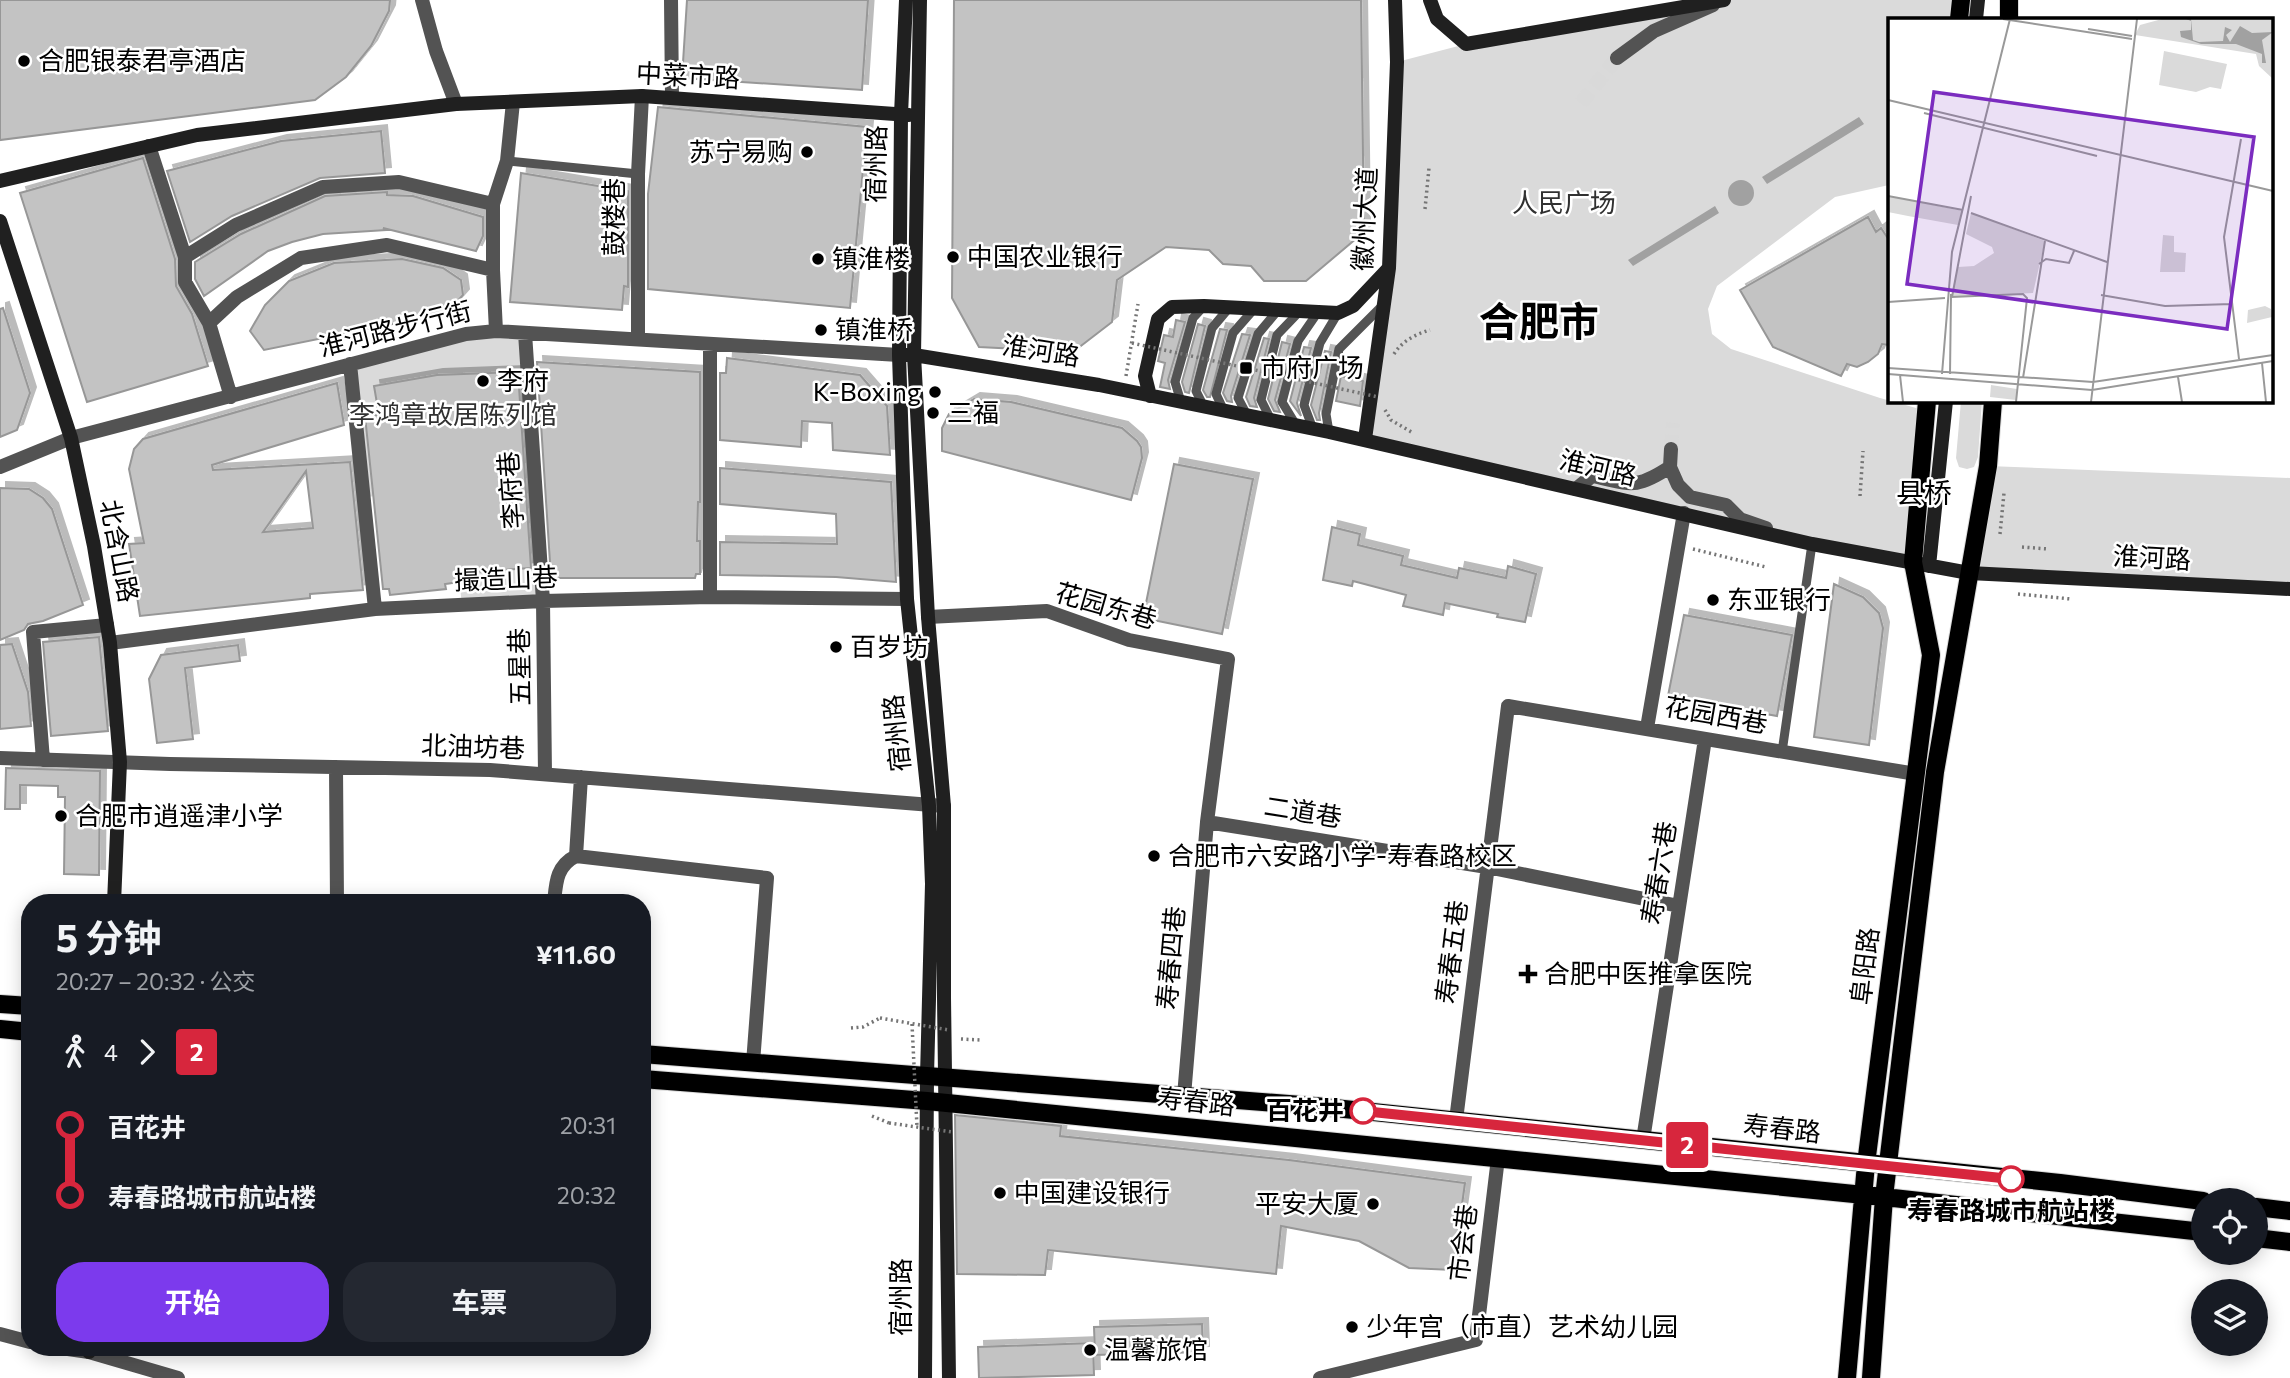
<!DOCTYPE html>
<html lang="zh">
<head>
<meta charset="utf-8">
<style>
  body { margin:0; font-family:Commissioner,"Noto Sans SC",sans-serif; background:#242831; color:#f1f3f6; height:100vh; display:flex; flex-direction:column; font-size:26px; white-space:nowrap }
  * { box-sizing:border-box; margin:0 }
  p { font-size:23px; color:#9ea1a6 }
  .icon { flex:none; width:38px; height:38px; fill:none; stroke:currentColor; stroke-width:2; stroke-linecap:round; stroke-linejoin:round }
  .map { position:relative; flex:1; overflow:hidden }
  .sheet { position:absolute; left:21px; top:894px; width:630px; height:462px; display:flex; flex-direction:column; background:#171b24; border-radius:28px; box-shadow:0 4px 18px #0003 }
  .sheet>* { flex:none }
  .badge { padding:0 14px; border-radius:5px; font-size:24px; line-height:46px }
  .tools { position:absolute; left:2191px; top:1188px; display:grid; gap:14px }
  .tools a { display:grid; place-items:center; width:77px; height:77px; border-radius:50%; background:#171b24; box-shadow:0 4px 18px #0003; font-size:35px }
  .map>.badge { position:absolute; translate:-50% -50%; box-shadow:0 0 0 4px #fff }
  .legs { display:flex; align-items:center; gap:10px; height:77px; padding:0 35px; font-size:23px }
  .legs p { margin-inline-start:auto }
  .headline { display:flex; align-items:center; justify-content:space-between; height:119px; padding:0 35px }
  h1 { font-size:38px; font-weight:700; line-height:52px }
  .action { display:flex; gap:14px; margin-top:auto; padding:14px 35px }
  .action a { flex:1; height:80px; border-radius:28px; background:#7c3aed; color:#fff; font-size:28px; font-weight:700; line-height:80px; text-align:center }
  .action a+a { background:#242831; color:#f1f3f6 }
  ul { padding:0 35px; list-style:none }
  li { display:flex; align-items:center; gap:24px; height:70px; font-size:26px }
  li i { display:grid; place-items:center; width:10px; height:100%; margin:0 9px; background:currentColor }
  li i::after { content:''; width:18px; height:18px; margin:-9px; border:5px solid; border-radius:50%; background:#171b24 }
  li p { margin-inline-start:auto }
  li:first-child i { background:linear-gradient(#0000 50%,currentColor 0) }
  li:last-child i { background:linear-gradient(currentColor 50%,#0000 0) }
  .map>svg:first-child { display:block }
  .green { fill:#dadada }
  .water { fill:#a1a1a1 }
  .building { fill:#c3c3c3; stroke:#979797; stroke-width:2; fill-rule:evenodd; filter:url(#shadow) }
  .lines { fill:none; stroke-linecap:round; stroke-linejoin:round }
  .street-tunnel { stroke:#d9d9d9; stroke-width:14; stroke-dasharray:14 7; stroke-linecap:butt }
  .primary-casing { stroke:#dbdbdb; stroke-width:20 }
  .path { stroke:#757575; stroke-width:3.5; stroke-dasharray:2 3.5; stroke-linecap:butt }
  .lane { stroke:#535353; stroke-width:9 }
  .street { stroke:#535353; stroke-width:14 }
  .secondary { stroke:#202020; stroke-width:14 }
  .primary { stroke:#000; stroke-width:18 }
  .path-bridge { stroke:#757575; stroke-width:3.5; stroke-dasharray:2 3.5; stroke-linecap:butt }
  .line-1-casing { stroke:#fff; stroke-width:16 }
  .line-1 { stroke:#d7263d; stroke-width:10 }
  .poi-dot { fill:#000; stroke:#fff; stroke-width:2.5 }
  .stop-1-dot { fill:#fff; stroke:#d7263d; stroke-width:3.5 }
  .labels { text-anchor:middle; stroke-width:5; stroke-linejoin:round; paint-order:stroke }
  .poi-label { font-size:26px; fill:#000; stroke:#fff; text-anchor:start }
  .street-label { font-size:26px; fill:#000; stroke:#fff }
  .park-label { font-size:26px; fill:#313131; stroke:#fff }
  .stop-label { font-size:26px; font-weight:bold; fill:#000; stroke:#fff; text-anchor:end }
  .neighbourhood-label { font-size:28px; fill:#000; stroke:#fff }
  .town-label { font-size:40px; font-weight:bold; fill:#000; stroke:#fff }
  .inset-road { fill:none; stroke:#999; stroke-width:2 }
  .view { fill:#7b2cbf; fill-opacity:0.15; stroke:#7b2cbf; stroke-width:3.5 }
  .inset-edge { fill:none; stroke:#000; stroke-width:3.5 }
</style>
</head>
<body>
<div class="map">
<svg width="2290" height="1378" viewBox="0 0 2290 1378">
  <defs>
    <filter id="shadow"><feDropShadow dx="6" dy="-6" stdDeviation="0" flood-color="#0004"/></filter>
  </defs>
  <rect width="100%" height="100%" fill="#fff"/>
  <!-- green -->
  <path class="green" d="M1724 0H1961L1959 19H1889V185L1835 197 1717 286 1708 309 1712 334 1731 349 1880 398 1927 411 1913 562 1365 439 1383 305 1397 62 1466 44Z
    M525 333 543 601 462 605 449 491 364 497 350 364 431 341Z
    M1961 401H1982L1978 457 1974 467 1967 469 1959 467 1956 458Z
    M1988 466 2290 478V589L1969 573Z"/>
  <!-- water -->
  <path class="water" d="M1859 117 1864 124 1767 184 1762 177Z
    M1728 193a13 13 0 1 1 26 0a13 13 0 1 1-26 0Z
    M1715 206 1719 213 1633 266 1628 260Z"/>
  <!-- building -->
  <path class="building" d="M0 0H390L389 11 371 46 346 77 315 100 0 140Z
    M687 0H868L862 90 682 78Z
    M954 0H1361L1364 232 1306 281H1264L1251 266 1223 264 1209 250 1166 247 1117 280 1112 322 1073 352 979 347 952 298Z
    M658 107 867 127 850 308 648 289V194Z
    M381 131 385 173 320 178 232 216 190 242 167 171 281 141Z
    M143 158 175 259 176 286 192 314 208 366 87 402 20 193Z
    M521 173 628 191V287L624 286 622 310 510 302Z
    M387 192V195L413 196 483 217V236L476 251 383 228 387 230 323 234 292 242 268 251 204 296 195 279V262L241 234 325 196Z
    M1868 217 1876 232 1881 228 1889 240V345L1882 344 1878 354 1868 362 1857 367 1847 364 1841 376 1773 347 1740 290Z
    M402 259 443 268 461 280 463 295 447 313 264 350 250 331 265 305 289 281 334 263Z
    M3 308 30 393 17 430 0 437V309Z
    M1176 320 1185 322 1168 380 1170 389 1160 387 1165 363 1158 361 1164 335 1173 337Z
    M1198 324 1205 326 1189 393 1185 392 1182 382Z
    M1220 329 1227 330 1210 397H1207L1203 390Z
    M1242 334 1250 335 1231 396 1232 402 1227 401 1223 393Z
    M1264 338 1269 339 1254 398 1257 407 1250 406 1246 397Z
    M1282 342 1290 344 1275 400 1280 412 1274 411 1268 399Z
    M1304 347 1311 348 1297 403 1301 416 1290 401Z
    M1325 351 1331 352 1319 413 1320 420H1317L1311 405Z
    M727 358 860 375 887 406 890 455 833 450 832 423 802 421 801 447 720 440V373H726Z
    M537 362 700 372V502H698L697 541H700V574H696L695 578H551Z
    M518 372 531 568 458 573 459 582 445 584 446 589 390 595 389 589H383L365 416 379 415 374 386 437 375Z
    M1341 376 1363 381 1360 406 1336 401Z
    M337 383 344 425 212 465 213 470 350 462 363 590 310 594V598L140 616 129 544 144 543 129 469 134 449 143 439ZM306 471 313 528 263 532Z
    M974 399 1011 402 1122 428 1137 441 1141 447 1142 458 1131 500 942 451V428L949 414Z
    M1174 464 1253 479 1222 634 1143 618Z
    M720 468 891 482 896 582 836 577 720 575V542L837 544 836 514 720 504Z
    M0 488 29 489 43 498 52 509 83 605 43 621 28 624 24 630 0 640Z
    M1332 527 1360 534 1358 545 1403 556 1401 565 1457 578 1459 568 1506 578 1508 566 1536 574 1525 622 1497 617 1498 614 1445 603 1443 615 1403 606 1406 595 1353 581 1352 586 1323 580Z
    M1834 584 1863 597 1879 613 1883 628 1869 745 1814 737Z
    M1684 615 1792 635 1777 716 1668 696Z
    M99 637 108 731 51 736 43 642Z
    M12 644 28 692 31 726 0 729V645Z
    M238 645 240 661 185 668 193 739 157 743 149 679 161 655Z
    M6 768 100 771 99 875 64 874 65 797H58V786L20 785V809H5Z
    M955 1115 1061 1126 1060 1136 1289 1160 1465 1183 1453 1270 1409 1268 1359 1241 1281 1226 1276 1274 1048 1250 1045 1275 957 1274Z
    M1202 1324 1203 1352 1095 1355 1094 1327Z
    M1093 1343 1094 1375 979 1378 978 1347Z"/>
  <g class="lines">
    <!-- street-tunnel -->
    <path class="street-tunnel" d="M1581 103 1617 58
      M1671 449 1673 423"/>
    <defs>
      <path id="primary" d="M2009 0V19
        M1959 19 1961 0
        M0 1004 30 1006
        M0 1029 30 1032
        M642 1054 1315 1106 2060 1183 2203 1201
        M642 1079 927 1101 1884 1197 2203 1232
        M2256 1207 2290 1211
        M2256 1238 2290 1242
        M1847 1378 1866 1164 1931 655 1913 562 1927 401
        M1871 1378 1884 1197 1935 772 1988 466 1993 401"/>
    </defs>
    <!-- primary casing -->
    <use href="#primary" class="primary-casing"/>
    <!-- path -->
    <path class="path" d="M1425 209 1429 168
      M1394 354C1402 341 1416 334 1430 330
      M1126 376 1138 304
      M1385 410 1391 420 1413 433
      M1860 496 1863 451
      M2000 534 2004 493
      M2022 547 2048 549
      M1693 549 1766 567
      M2018 594 2071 599
      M851 1028 863 1027 880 1018
      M961 1039 980 1040
      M872 1116 889 1123"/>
    <!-- lane -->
    <path class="lane" d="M507 161 638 174
      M1181 402 1175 382 1193 318 1204 306
      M1204 407 1196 391 1212 328 1228 309
      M1224 411 1216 394 1233 333 1254 309
      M1247 415 1238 398 1258 334 1278 310
      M1271 420 1261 400 1277 335 1300 311
      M1296 425 1282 402 1298 341 1318 312
      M1313 429 1304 405 1320 343 1338 313
      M1329 432 1326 414 1339 349 1383 305
      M1782 752 1812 544"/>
    <!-- street -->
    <path class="street" d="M422 0 436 51 456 104
      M671 0 672 98
      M1617 58 1654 31 1713 5
      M149 146 185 257V282L209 323
      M185 257 236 225 323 187 399 182 493 204
      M496 331 493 270V204L507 161 513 102
      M525 333 543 601 545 774
      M638 339V174L642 96
      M350 364 375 609
      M231 397 209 323 237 297 301 258 387 245 493 270
      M1671 449 1670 467 1678 485 1690 497 1726 505 1740 519 1766 528
      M0 467 71 438 466 334 496 331 899 355
      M1576 489 1592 476C1631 484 1635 490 1670 467
      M710 597V344
      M928 617 1047 611 1129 640 1228 659 1207 822 1184 1096
      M110 643 375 609 543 601 710 597 907 599
      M1647 728 1684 513
      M0 758 170 764 490 770 944 806
      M43 760 33 632 107 625
      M336 767 337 903
      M1207 822 1487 867 1679 906
      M576 856 581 777
      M554 903C556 883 556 866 576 856L767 878 753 1063
      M1456 1120 1508 706 1916 774
      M1643 1140 1705 739
      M0 1334 30 1342
      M61 1348 89 1352 178 1378
      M1320 1378 1476 1340 1498 1158"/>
    <!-- secondary -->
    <path class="secondary" d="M906 0 901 115 899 355 907 599 929 806 932 884 927 1076 925 1378
      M920 0 914 355 928 617 944 806V998L949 1378
      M1430 0 1437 19 1466 44 1724 0
      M1976 19 1978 0
      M0 181 197 135 456 104 642 96 909 115
      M0 221 71 438 94 546 110 643 120 762 114 903
      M899 355H914L1099 385 1329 432 1812 544 1969 573 2290 589
      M1150 396 1145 376 1158 319 1172 307 1204 306 1338 313 1353 306 1388 269
      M1365 439 1389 268 1397 62 1395 0
      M1929 566 1946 401
      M89 1348V1352"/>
    <!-- primary -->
    <use href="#primary" class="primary"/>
    <!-- path-bridge -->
    <path class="path-bridge" d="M1132 343 1378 397
      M880 1018 949 1030
      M912 1024 917 1127
      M889 1123 952 1132"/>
  </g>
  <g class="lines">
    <defs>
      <path id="line-1" d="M1363 1111 2011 1179"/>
    </defs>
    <!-- line-1 casing -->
    <use href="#line-1" class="line-1-casing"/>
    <!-- line-1 -->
    <use href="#line-1" class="line-1"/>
  </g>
  <!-- markers -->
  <g class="poi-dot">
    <circle cx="24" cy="61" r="7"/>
    <circle cx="807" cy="152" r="7"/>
    <circle cx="953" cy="257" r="7"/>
    <circle cx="818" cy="259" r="7"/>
    <circle cx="821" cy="330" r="7"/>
    <rect x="1239" y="361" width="14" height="14" rx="3.5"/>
    <circle cx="483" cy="381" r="7"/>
    <circle cx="935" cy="392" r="7"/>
    <circle cx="933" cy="413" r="7"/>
    <circle cx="1713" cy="600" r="7"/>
    <circle cx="836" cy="647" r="7"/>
    <circle cx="61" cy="816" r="7"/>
    <circle cx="1154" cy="856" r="7"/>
    <path d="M1524.5 963.5h7v7h7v7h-7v7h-7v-7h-7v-7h7z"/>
    <circle cx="1000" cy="1193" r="7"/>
    <circle cx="1373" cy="1204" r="7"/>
    <circle cx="1352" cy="1327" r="7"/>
    <circle cx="1090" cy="1350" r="7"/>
  </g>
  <g class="stop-1-dot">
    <circle cx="1363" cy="1111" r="12"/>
    <circle cx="2011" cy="1179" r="12"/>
  </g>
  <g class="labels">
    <!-- poi labels -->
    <g class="poi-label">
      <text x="38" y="70">合肥银泰君亭酒店</text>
      <text x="793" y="161" text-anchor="end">苏宁易购</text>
      <text x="967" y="266">中国农业银行</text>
      <text x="832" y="268">镇淮楼</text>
      <text x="835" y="339">镇淮桥</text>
      <text x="1260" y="377">市府广场</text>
      <text x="497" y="390">李府</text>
      <text x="921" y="401" text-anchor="end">K-Boxing</text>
      <text x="947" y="422">三福</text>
      <text x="1727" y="609">东亚银行</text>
      <text x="850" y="656">百岁坊</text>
      <text x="75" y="825">合肥市逍遥津小学</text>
      <text x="1168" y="865">合肥市六安路小学-寿春路校区</text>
      <text x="1544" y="983">合肥中医推拿医院</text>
      <text x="1014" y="1202">中国建设银行</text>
      <text x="1359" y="1213" text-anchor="end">平安大厦</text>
      <text x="1366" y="1336">少年宫（市直）艺术幼儿园</text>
      <text x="1104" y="1359">温馨旅馆</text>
    </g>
    <!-- street labels -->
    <g class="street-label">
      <text transform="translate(688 76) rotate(3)" y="9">中菜市路</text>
      <text transform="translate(876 164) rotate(-89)" y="9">宿州路</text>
      <text transform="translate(614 217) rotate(-90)" y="9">鼓楼巷</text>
      <text transform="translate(1365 219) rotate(-87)" y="9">徽州大道</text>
      <text transform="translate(395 329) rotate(-14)" y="9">淮河路步行街</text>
      <text transform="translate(1041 351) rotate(9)" y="9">淮河路</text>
      <text transform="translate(1598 468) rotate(13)" y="9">淮河路</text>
      <text transform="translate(511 490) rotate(-94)" y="9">李府巷</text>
      <text transform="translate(119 551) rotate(79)" y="9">北含山路</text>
      <text transform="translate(2152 558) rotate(3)" y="9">淮河路</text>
      <text transform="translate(506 579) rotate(-2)" y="9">撮造山巷</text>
      <text transform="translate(1106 606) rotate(16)" y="9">花园东巷</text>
      <text transform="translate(520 667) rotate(-91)" y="9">五星巷</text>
      <text transform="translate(1716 715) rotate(10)" y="9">花园西巷</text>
      <text transform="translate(897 733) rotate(-96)" y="9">宿州路</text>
      <text transform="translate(473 747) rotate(2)" y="9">北油坊巷</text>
      <text transform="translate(1303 812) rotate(9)" y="9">二道巷</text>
      <text transform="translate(1659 873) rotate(-81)" y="9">寿春六巷</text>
      <text transform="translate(1452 952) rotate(-83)" y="9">寿春五巷</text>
      <text transform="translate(1171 958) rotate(-85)" y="9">寿春四巷</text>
      <text transform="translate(1865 966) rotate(-83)" y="9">阜阳路</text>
      <text transform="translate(1196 1102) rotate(6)" y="9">寿春路</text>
      <text transform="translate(1782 1129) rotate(6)" y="9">寿春路</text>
      <text transform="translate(1463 1243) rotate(-83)" y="9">市会巷</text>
      <text transform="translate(901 1297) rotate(-90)" y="9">宿州路</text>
    </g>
    <!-- park labels -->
    <g class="park-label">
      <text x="1564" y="212">人民广场</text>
      <text x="453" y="424">李鸿章故居陈列馆</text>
    </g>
    <!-- stop labels -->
    <g class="stop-label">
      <text x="1344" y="1120">百花井</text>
      <text x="2011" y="1220" text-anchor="middle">寿春路城市航站楼</text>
    </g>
    <!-- neighbourhood labels -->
    <g class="neighbourhood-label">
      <text x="1924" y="503">县桥</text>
    </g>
    <!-- town labels -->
    <g class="town-label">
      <text x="1539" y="336">合肥市</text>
    </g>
  </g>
  <!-- overview -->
  <g transform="translate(1888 18)">
    <rect width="385" height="385" fill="#fff"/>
    <path d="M274 1H385V61L371 48 368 36 247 17 252 7ZM276 33 339 46 333 71 322 69 308 74 271 67ZM0 178 75 193 70 207 20 198 0 194ZM83 195 157 223 145 275 64 279 70 249 86 248 106 235 104 229 78 216ZM275 217 286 218V234L298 235 297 254H272ZM377 288 383 291 384 299 359 305 360 292ZM103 367 129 371 128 382 102 379Z" fill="#dadada"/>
    <path d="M298 1H303L305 22 311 24 335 23 337 9 344 12 338 17 342 24 352 8 364 15 385 14 374 22 378 45H374V36L348 26H313L293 19 292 13 303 12V3Z" fill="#a1a1a1"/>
    <path class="inset-road" d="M115 1 244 21M200 11 244 18M0 82 385 173M36 95 209 138M0 178 75 192M83 195 219 244M151 246 158 241 181 245 186 233M213 277 277 288 344 286M63 279 135 276 139 280 128 384M64 279 83 178M0 284 57 280M351 341 336 219 353 121M374 345 378 384M0 350 205 364 385 337M0 356 204 372 385 343M54 356 64 234 122 1M62 356 63 276M12 357 15 384M290 359 294 384M135 360 157 223M203 384 249 1"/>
    <path class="view" d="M46 74 366 119 339 311 19 266Z"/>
    <rect width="385" height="385" class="inset-edge"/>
  </g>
</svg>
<div class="tools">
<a><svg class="icon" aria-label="locate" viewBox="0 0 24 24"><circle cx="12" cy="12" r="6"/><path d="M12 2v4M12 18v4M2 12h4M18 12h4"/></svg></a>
<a><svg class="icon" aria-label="layers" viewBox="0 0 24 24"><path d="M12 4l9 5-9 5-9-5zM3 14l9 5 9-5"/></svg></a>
</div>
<b class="badge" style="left:1687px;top:1145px;background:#d7263d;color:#fff">2</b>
<section class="sheet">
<div class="headline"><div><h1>5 分钟</h1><p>20:27 – 20:32 · 公交</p></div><b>¥11.60</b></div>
<div class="legs"><svg class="icon" aria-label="walk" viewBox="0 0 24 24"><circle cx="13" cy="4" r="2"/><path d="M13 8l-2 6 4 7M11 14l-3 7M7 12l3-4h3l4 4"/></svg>4<svg class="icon" aria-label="forward" viewBox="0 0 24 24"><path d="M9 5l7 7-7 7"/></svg><b class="badge" style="background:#d7263d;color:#fff">2</b></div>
<ul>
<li><i style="color:#d7263d"></i><b>百花井</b><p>20:31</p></li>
<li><i style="color:#d7263d"></i><b>寿春路城市航站楼</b><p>20:32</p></li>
</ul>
<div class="action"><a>开始</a><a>车票</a></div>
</section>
</div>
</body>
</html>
